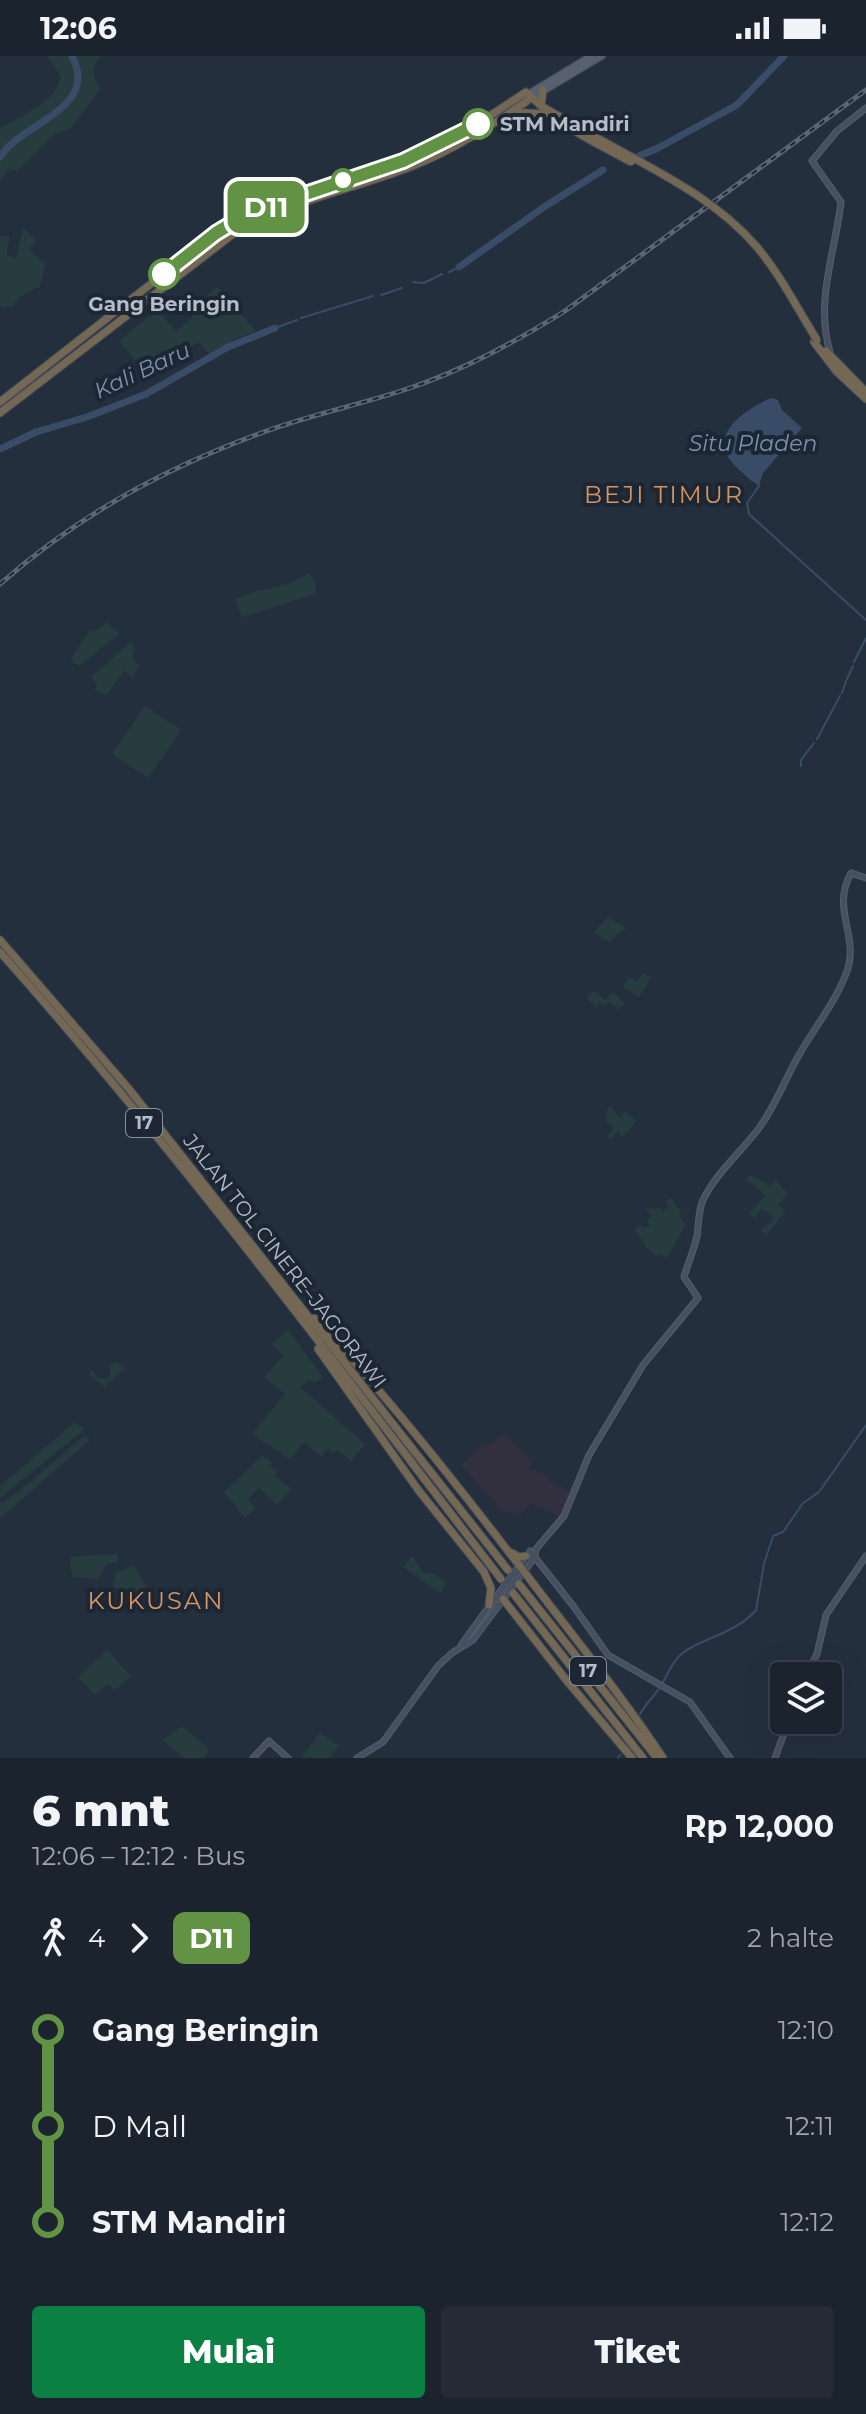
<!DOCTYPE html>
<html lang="id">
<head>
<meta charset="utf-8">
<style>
  body { margin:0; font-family:Montserrat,sans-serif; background:#242b36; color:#f1f3f6; height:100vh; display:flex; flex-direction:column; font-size:30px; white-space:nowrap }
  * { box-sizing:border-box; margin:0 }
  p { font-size:26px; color:#a0a4aa }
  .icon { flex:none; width:44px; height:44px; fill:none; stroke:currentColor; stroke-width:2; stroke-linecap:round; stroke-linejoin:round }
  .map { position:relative; height:1702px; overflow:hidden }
  .panel { display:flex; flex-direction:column; background:#1b232e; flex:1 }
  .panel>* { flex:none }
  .badge { padding:0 16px; border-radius:12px; font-size:28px; line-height:52px }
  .tools { position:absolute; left:770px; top:1606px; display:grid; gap:16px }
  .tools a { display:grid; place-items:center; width:72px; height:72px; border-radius:8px; background:#1b232e; box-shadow:0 8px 32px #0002,0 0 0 2px #39404a; font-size:40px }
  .map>.badge { position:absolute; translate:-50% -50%; box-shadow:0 0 0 4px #fff }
  .legs { display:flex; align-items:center; gap:12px; height:88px; padding:0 32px; font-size:26px }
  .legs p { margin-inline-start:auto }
  .headline { display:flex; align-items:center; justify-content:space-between; height:136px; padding:0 32px }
  h1 { font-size:44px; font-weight:800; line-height:60px }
  .action { display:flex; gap:16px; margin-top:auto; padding:16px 32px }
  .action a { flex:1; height:92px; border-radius:8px; background:#0b8043; color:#fff; font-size:32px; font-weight:800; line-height:92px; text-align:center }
  .action a+a { background:#242b36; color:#f1f3f6 }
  ul { padding:0 32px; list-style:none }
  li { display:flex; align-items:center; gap:28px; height:96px; font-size:30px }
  li i { display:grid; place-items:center; width:12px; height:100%; margin:0 10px; background:currentColor }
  li i::after { content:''; width:20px; height:20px; margin:-10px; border:6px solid; border-radius:50%; background:#1b232e }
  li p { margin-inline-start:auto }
  li:first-child i { background:linear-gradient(#0000 50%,currentColor 0) }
  li:last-child i { background:linear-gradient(currentColor 50%,#0000 0) }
  .status { display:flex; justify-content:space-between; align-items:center; height:56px; padding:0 40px; background:#1b232e; direction:ltr }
  .status svg { height:22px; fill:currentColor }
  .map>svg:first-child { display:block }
  .medical { fill:#32303f }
  .green { fill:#263c3f }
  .water { fill:#394c67 }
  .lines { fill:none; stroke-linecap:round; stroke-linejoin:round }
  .stream { stroke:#394c67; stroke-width:2 }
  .river { stroke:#394c67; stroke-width:7 }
  .secondary-casing { stroke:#565f6c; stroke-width:7 }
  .primary-casing { stroke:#414a57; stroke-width:8 }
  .highway-casing { stroke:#434c59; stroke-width:9 }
  .secondary { stroke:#465061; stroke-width:5 }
  .primary { stroke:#56606e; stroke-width:6 }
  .highway { stroke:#746855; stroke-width:7 }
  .rail-casing { stroke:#5a6575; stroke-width:5 }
  .rail { stroke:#1d2633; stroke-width:2; stroke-dasharray:6; stroke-linecap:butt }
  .highway-bridge-casing { stroke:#434c59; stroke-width:9; stroke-linecap:butt }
  .highway-bridge { stroke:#746855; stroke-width:7 }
  .line-1-casing { stroke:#fff; stroke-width:18 }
  .line-1 { stroke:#629344; stroke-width:12 }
  .stop-1-dot { fill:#fff; stroke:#629344; stroke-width:4 }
  .labels { text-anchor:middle; stroke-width:8; stroke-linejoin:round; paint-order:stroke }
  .shield { fill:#1d2633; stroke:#878f9c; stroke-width:2 }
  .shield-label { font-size:18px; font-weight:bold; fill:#b4bcc9 }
  .stop-label { font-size:20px; font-weight:bold; fill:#b4bcc9; stroke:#1d2633; text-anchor:start }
  .street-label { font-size:20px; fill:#b4bcc9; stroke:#1d2633 }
  .water-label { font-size:22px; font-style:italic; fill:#7c92b1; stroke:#1d2633 }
  .quarter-label { font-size:24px; letter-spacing:2px; fill:#d59563; stroke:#1d2633 }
</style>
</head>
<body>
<div class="status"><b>12:06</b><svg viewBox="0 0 49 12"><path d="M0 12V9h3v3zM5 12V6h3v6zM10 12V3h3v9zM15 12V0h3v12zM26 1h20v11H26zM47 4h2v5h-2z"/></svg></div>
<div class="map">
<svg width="866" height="1702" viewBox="0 0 866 1702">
  <rect width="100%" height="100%" fill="#242f3e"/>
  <!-- medical -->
  <path class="medical" d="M504 1377 533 1405 529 1413 548 1420 547 1423 572 1437 560 1461 531 1447 519 1460 509 1456 505 1458 461 1409 482 1390 492 1387Z"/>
  <!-- green -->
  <path class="green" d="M47 0H101C91 11 93 21 100 33L71 72 54 78 17 115 10 112 0 125V72C23 59 53 48 61 21Z
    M23 172 36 184 29 194 45 208 40 230 20 240 13 250 4 252 0 249V180L9 181 7 199 16 202Z
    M218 231 256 275 237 282 210 299 199 286 147 318 119 285 158 253 176 276 210 244 207 239Z
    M309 517 315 526 316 538 242 561 235 543C259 532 289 532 309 517Z
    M107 566 119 578 79 610 70 604 90 574 93 576Z
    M131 586 135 593 132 601 139 611 133 621 124 615 106 639 95 634 97 628 91 621Z
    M145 650 181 674 148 722 112 698Z
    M608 861 626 872 609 886 594 876Z
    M643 917 651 922 639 941 623 931 629 921 637 926Z
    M594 934 605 944 613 936 625 947 619 954 609 945 603 950 600 947 596 951 587 942Z
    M610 1050 619 1061 626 1055 636 1066 623 1081 618 1075 611 1083 607 1080 614 1072 606 1065 608 1062 605 1059Z
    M750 1118 770 1130 776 1124 788 1138 778 1149 786 1155 766 1179 761 1174 773 1165 771 1159 762 1153 755 1162 749 1157 765 1139 746 1123Z
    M671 1143 681 1155 679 1159 686 1168 667 1202 660 1198 656 1200 647 1192 635 1174 639 1169 646 1172 650 1168 647 1165 651 1159 646 1153 659 1152 663 1156 668 1149 665 1147 667 1144Z
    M288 1274 323 1321 314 1327 308 1323 301 1332 365 1388 351 1405 337 1393 334 1397 328 1392 322 1401 304 1386 290 1403 252 1378 285 1338 264 1321 283 1300 272 1288Z
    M118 1306 127 1314 124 1313 107 1328V1332L89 1319 92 1314 97 1321 106 1323 110 1319V1309Z
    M75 1366 85 1373 0 1442V1430Z
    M85 1379 90 1384 0 1462V1448L17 1437Z
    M262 1400 272 1406 269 1409 277 1416 274 1419 291 1433 277 1449 259 1431 248 1443 255 1452 245 1462 224 1436Z
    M118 1498V1506L106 1509 98 1523 72 1521 70 1501Z
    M412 1500 423 1516 435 1518 446 1527 440 1537 403 1511Z
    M134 1510 148 1534 132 1541 113 1530 116 1516Z
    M107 1594 131 1620 115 1634 108 1628 95 1639 78 1621Z
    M182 1670 209 1693 203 1702H184L163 1684Z
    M320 1677 339 1690 330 1702H301Z"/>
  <!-- water -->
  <path class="water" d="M771 342 778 344 782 354 802 372 763 417 759 430C748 422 726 405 724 391 721 369 754 349 771 342Z"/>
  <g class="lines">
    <!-- stream -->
    <path class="stream" d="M449 216 455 213
      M413 226 424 227 442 218
      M381 239 402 232
      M301 262 373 240
      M275 272 297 264
      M759 430 747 447 749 458 866 564
      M854 606 866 582
      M847 623 853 610
      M842 637 846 625
      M817 683 840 640
      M801 710V704L814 687
      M640 1658C646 1647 651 1644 658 1634 671 1617 669 1603 692 1591 713 1580 740 1573 756 1554L764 1508 773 1480 783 1476 803 1447 819 1436 866 1369
      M618 1702 620 1699"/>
    <!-- river -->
    <path class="river" d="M0 101C22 66 100 53 72 0
      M632 103 658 92 737 49 784 0
      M459 211 544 151 603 114
      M0 393 36 376 87 361 146 338 228 291 275 272"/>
    <defs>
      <path id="secondary" d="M831 299C814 247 835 198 841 146L812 105 837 75 866 52
        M530 1495 574 1551 608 1599 690 1646 730 1702
        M461 1589 526 1500
        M806 1620 817 1598 826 1559 866 1500
        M253 1702 269 1685 288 1702
        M357 1702 383 1686 438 1610 452 1597 473 1584 535 1501 536 1493 564 1460 589 1399 643 1309 698 1242 684 1221C688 1207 694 1194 697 1180 699 1168 698 1155 703 1144 716 1117 742 1095 759 1072 776 1049 786 1021 800 997 816 970 835 946 846 918 861 880 830 855 851 817L866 822
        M775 1702 789 1664"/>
      <path id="primary" d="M525 40 591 0
        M530 43 602 0"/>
      <path id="highway" d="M541 50 543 34
        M512 56 545 58
        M559 66 592 85
        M814 286 837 316 866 343
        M826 295 866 336
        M0 346 216 177C271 139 341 128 403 105 448 88 487 62 526 36L541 50 592 79
        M0 357 237 175C291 145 353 133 410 111 452 95 490 70 527 45
        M0 884 129 1033 508 1514
        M0 896C178 1096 338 1311 501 1523
        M314 1262C392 1345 462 1435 532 1526 576 1584 623 1641 663 1702
        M318 1293 419 1435 484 1516 491 1532 489 1549
        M512 1497 519 1501 526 1500
        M519 1528 657 1702
        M513 1537 643 1702
        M503 1543 567 1625 632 1702"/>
    </defs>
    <!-- secondary casing -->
    <use href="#secondary" class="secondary-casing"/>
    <!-- primary casing -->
    <use href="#primary" class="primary-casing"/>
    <!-- highway casing -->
    <use href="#highway" class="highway-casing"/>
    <!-- secondary -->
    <use href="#secondary" class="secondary"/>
    <!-- primary -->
    <use href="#primary" class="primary"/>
    <!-- highway -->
    <use href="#highway" class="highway"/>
    <defs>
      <path id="rail" d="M0 528C79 459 163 413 261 377 309 359 359 349 407 333 464 314 515 286 565 255L866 34"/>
    </defs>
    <!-- rail casing -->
    <use href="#rail" class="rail-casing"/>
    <!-- rail -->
    <use href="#rail" class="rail"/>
    <defs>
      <path id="highway-bridge" d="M592 79C649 112 712 139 756 190 780 218 797 252 817 284
        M592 85 631 106"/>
    </defs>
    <!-- highway-bridge casing -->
    <use href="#highway-bridge" class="highway-bridge-casing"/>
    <!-- highway-bridge -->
    <use href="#highway-bridge" class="highway-bridge"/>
  </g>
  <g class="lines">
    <defs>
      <path id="line-1" d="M164 218 216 177 249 157 403 105 478 68"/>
    </defs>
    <!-- line-1 casing -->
    <use href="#line-1" class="line-1-casing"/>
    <!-- line-1 -->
    <use href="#line-1" class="line-1"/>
  </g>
  <!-- markers -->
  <g class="stop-1-dot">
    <circle cx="478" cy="68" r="14"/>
    <circle cx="343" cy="124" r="10"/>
    <circle cx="164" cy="218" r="14"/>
  </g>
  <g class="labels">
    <!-- shield labels -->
    <g class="shield">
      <rect x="126" y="1053" width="36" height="28" rx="6"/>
      <rect x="570" y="1601" width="36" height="28" rx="6"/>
    </g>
    <g class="shield-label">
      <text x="144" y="1073">17</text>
      <text x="588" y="1621">17</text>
    </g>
    <!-- stop labels -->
    <g class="stop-label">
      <text x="500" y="75">STM Mandiri</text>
      <text x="164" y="255" text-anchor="middle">Gang Beringin</text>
    </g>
    <!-- street labels -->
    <g class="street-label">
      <text transform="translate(285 1205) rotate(52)" y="7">JALAN TOL CINERE–JAGORAWI</text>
    </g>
    <!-- water labels -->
    <g class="water-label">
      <text transform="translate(142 314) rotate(-25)" y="8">Kali Baru</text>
      <text x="753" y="395">Situ Pladen</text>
    </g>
    <!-- quarter labels -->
    <g class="quarter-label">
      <text x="664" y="447">BEJI TIMUR</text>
      <text x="156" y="1553">KUKUSAN</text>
    </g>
  </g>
</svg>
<div class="tools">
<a><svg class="icon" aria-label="layers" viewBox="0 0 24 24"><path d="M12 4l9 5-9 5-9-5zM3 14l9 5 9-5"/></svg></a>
</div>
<b class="badge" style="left:266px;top:151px;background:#629344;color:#fff">D11</b>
</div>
<section class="panel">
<div class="headline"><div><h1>6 mnt</h1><p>12:06 – 12:12 · Bus</p></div><b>Rp 12,000</b></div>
<div class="legs"><svg class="icon" aria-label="walk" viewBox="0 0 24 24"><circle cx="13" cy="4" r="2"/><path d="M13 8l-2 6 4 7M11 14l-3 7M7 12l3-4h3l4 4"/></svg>4<svg class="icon" aria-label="forward" viewBox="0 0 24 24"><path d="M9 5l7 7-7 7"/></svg><b class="badge" style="background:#629344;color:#fff">D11</b><p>2 halte</p></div>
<ul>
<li><i style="color:#629344"></i><b>Gang Beringin</b><p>12:10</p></li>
<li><i style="color:#629344"></i><span>D Mall</span><p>12:11</p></li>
<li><i style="color:#629344"></i><b>STM Mandiri</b><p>12:12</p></li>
</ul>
<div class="action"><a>Mulai</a><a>Tiket</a></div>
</section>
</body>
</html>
